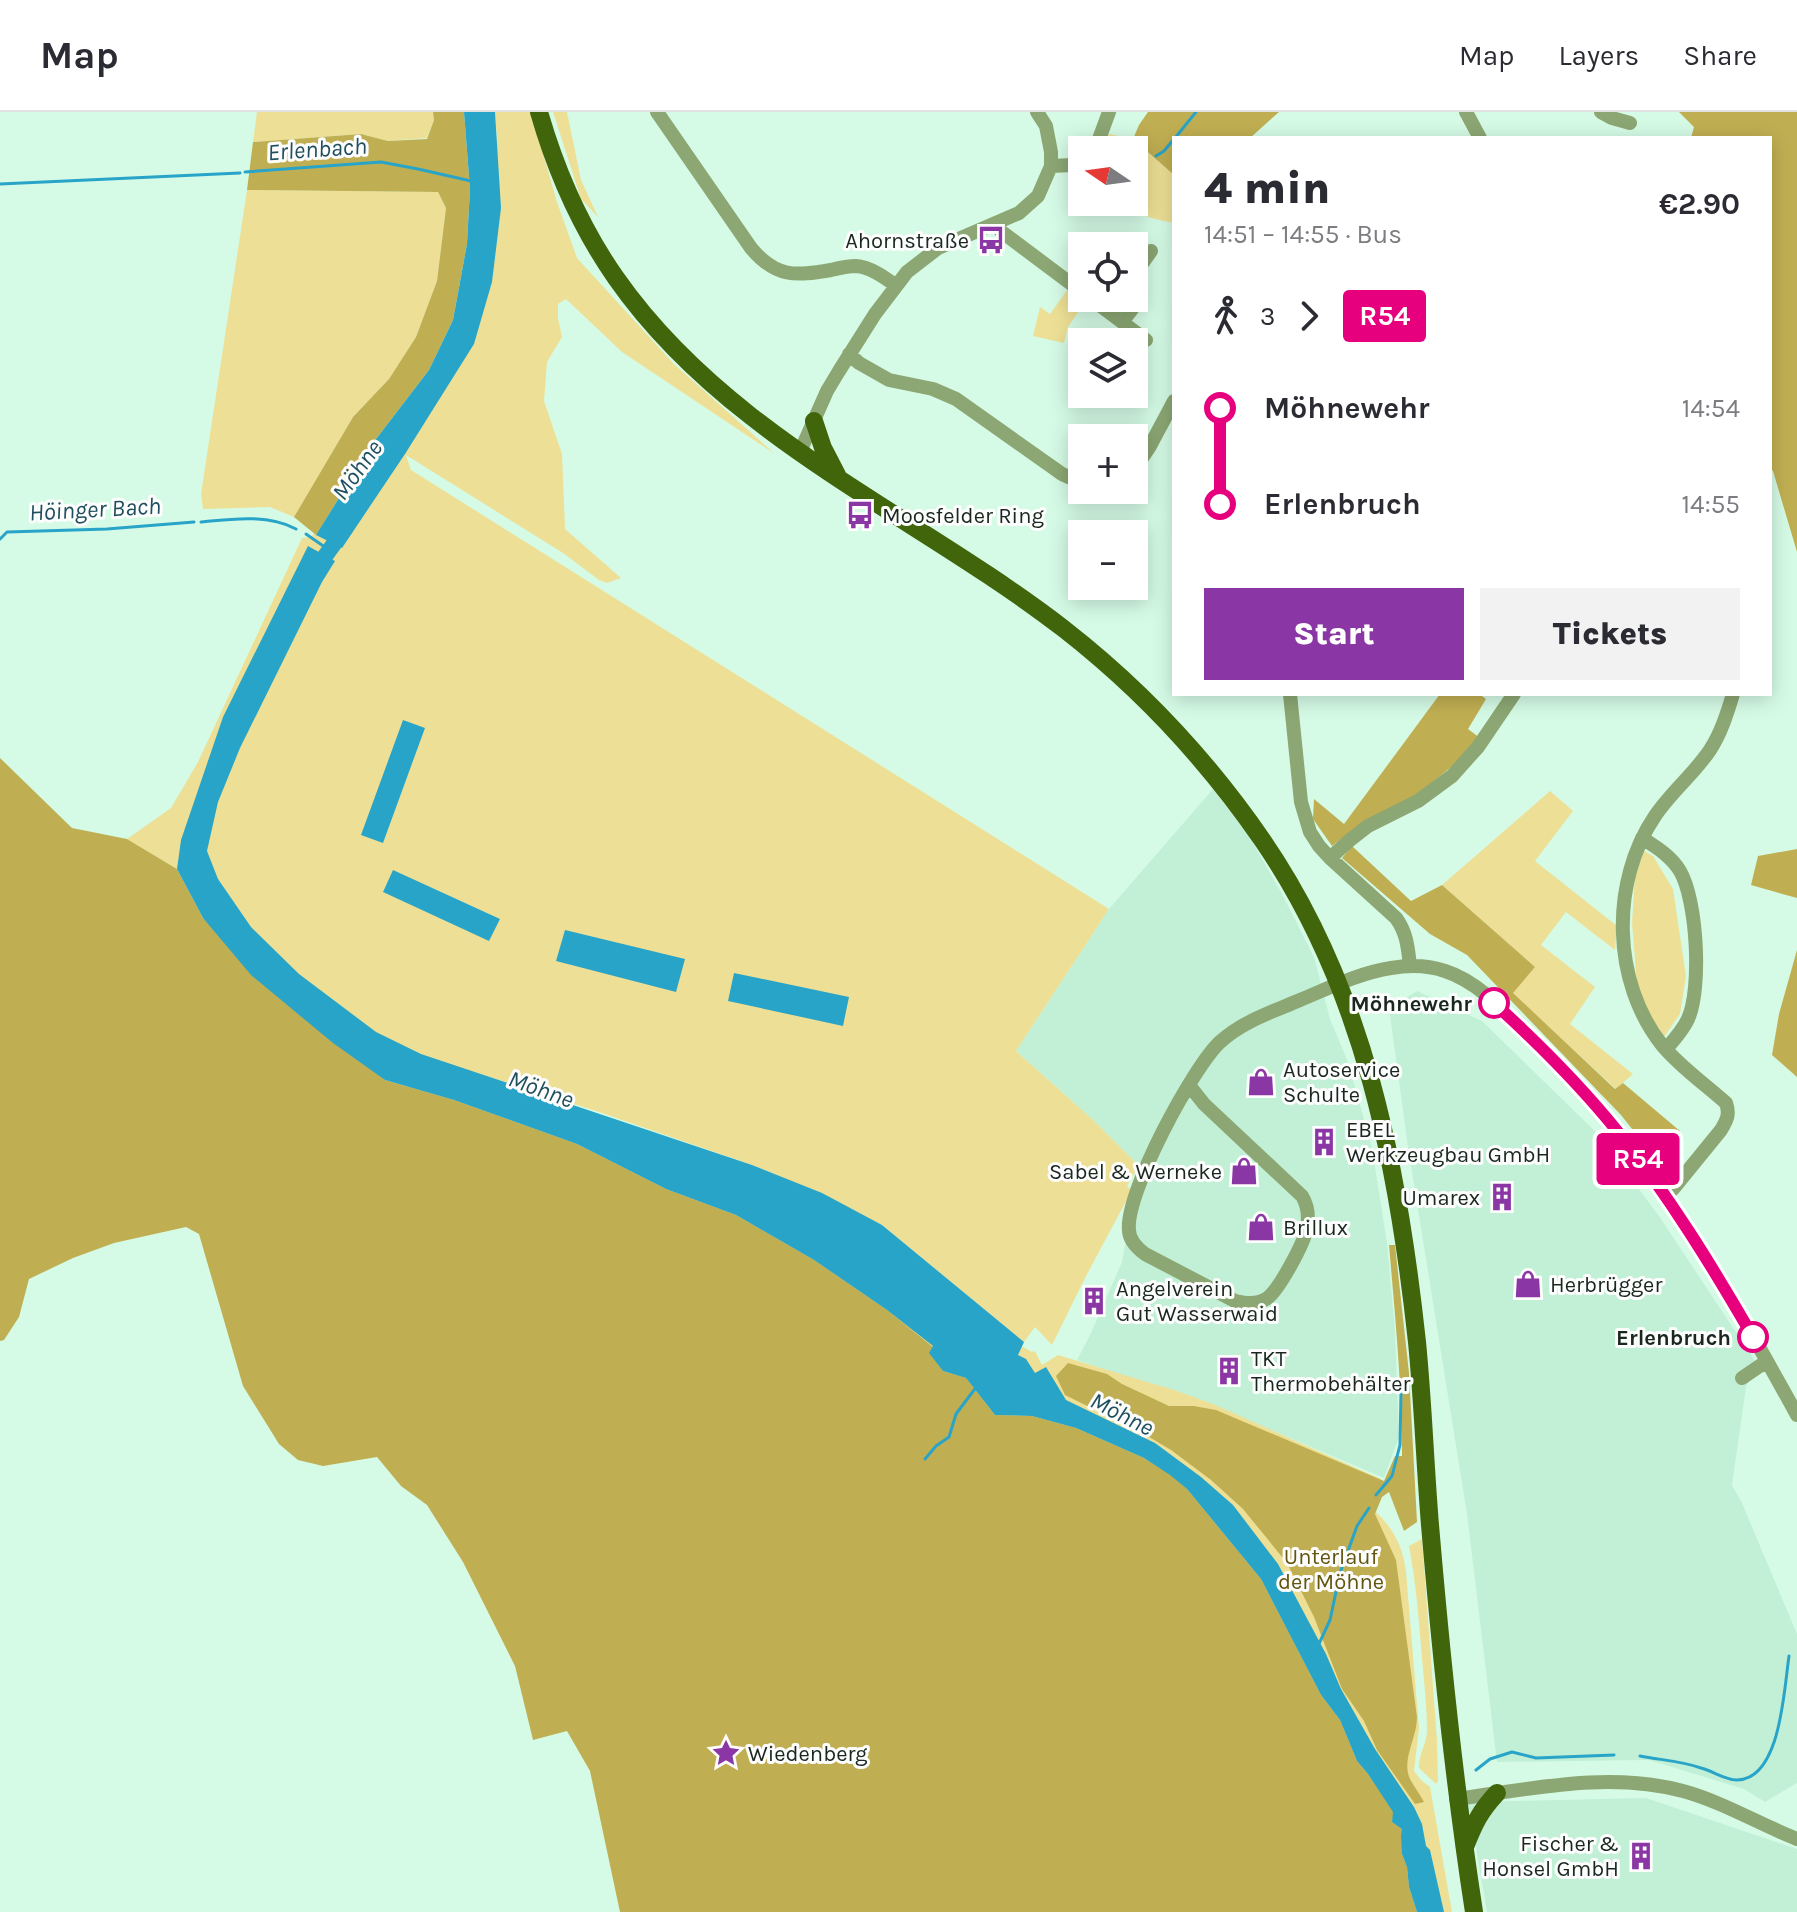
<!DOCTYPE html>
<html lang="en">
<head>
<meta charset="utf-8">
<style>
  body { margin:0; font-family:Karla,sans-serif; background:#f2f2f3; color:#2b2b33; height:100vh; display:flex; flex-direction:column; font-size:30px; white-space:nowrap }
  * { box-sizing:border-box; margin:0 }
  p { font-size:26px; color:#7c7c81 }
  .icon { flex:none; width:44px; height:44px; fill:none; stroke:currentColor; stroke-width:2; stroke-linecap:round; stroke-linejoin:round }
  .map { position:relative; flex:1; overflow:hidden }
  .drawer { position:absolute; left:1172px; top:24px; width:600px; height:560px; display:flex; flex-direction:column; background:#fff; border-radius:0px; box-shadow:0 4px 20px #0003 }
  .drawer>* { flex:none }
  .badge { padding:0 16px; border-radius:6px; font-size:28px; line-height:52px }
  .needle { width:52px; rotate:283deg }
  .controls { position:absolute; left:1068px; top:24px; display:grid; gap:16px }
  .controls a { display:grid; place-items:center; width:80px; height:80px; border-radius:0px; background:#fff; box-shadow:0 4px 20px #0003; font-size:40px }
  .map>.badge { position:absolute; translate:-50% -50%; box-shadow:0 0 0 4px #fff }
  .legs { display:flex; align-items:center; gap:12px; height:88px; padding:0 32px; font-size:26px }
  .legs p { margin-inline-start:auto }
  .summary { display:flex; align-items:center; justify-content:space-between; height:136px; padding:0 32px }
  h1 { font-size:44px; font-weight:800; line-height:60px }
  .primary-button { display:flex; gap:16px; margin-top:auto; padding:16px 32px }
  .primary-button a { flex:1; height:92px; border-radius:0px; background:#8a36a4; color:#fff; font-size:32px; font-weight:800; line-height:92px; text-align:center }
  .primary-button a+a { background:#f2f2f3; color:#2b2b33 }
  ul { padding:0 32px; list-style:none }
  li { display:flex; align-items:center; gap:28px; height:96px; font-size:30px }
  li i { display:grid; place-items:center; width:12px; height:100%; margin:0 10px; background:currentColor }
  li i::after { content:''; width:20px; height:20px; margin:-10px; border:6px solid; border-radius:50%; background:#fff }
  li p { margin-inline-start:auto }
  li:first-child i { background:linear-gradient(#0000 50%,currentColor 0) }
  li:last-child i { background:linear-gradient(currentColor 50%,#0000 0) }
  header { display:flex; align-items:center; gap:48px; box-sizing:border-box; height:112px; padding:0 40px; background:#fff; border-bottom:2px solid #e1e1e2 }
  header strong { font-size:38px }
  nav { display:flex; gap:44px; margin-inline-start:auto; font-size:28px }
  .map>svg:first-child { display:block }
  .built { fill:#c2f0d7 }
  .green { fill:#ede096; fill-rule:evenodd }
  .forest { fill:#c0af52 }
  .water { fill:#29a4c9 }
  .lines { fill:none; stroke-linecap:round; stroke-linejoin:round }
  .stream { stroke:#29a4c9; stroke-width:3 }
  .river { stroke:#29a4c9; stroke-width:16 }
  .minor { stroke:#8ca773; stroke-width:14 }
  .major { stroke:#41650b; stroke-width:18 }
  .line-1-casing { stroke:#fff; stroke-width:18 }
  .line-1 { stroke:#e6007e; stroke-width:12 }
  .stop-1-dot { fill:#fff; stroke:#e6007e; stroke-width:4 }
  .labels { text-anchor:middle; stroke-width:6; stroke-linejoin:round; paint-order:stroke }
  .poi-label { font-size:22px; fill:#19271f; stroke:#fdfdfd; text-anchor:start }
  .stop-label { font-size:22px; font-weight:bold; fill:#19271f; stroke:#fdfdfd; text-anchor:end }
  .park-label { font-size:22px; fill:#61550d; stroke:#fdfdfd }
  .water-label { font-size:24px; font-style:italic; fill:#1f4f5f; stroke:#fdfdfd }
</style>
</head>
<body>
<header>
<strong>Map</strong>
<nav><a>Map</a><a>Layers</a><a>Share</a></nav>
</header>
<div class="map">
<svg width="1797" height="1800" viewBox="0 0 1797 1800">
  <rect width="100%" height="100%" fill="#d5fbe6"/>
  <!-- built -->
  <path class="built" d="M1213 677 1249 724 1281 780 1314 845 1330 907 1348 950 1372 1036 1387 1131 1395 1218 1399 1325 1384 1366 1231 1301 1077 1248 1091 1221 1122 1150 1139 1054 1092 1007 1016 939 1109 797Z
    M1417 879 1482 909 1597 1021 1659 1104 1757 1252 1746 1275 1732 1373 1742 1391 1797 1522V1671L1765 1690 1744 1677 1649 1648 1497 1650 1467 1402 1408 1035 1389 896Z
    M1646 1686 1797 1737V1800H1487L1468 1690Z"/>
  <!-- green -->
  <path class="green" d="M257 0H433L434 8 427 26 388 29 361 22 253 30Z
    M495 0H531L557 90 577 146 674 252 775 342 622 240 566 187 558 192V206L562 225 547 250 544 289 562 342 565 417 621 466 607 471 599 468 563 441 406 343 411 358 1109 797 1016 939 1092 1007 1139 1054 1127 1074 1132 1078 1085 1166 1052 1233 1035 1215 1024 1230 882 1113 813 1078 955 1177 1023 1235 1032 1240 1035 1239 1042 1253 1058 1243 1174 1278 1213 1292 1381 1367 1374 1383 1372 1397C1392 1413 1403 1434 1406 1460L1419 1616 1414 1659 1421 1668 1430 1675 1452 1800H1407L1028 1322 410 977 177 756V757L127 727 171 696 198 650 302 426 311 425 447 262 497 24ZM427 945 599 1000 752 1053 782 1065Z
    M553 0H567L581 68 598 105 581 87Z
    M1109 22 1133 27 1174 63V111C1154 107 1137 104 1122 90H1134V38H1102Z
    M247 78 438 80 446 96 437 169 416 225 389 267 353 305 294 405 270 395 203 397 201 382Z
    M1068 177 1085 190 1068 215 1064 231 1033 224 1040 195 1050 202Z
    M1550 679 1573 699 1535 749 1617 814 1615 838 1566 800 1541 833 1595 875 1570 912 1633 962 1616 977 1512 881 1535 855 1442 773Z
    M1644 739 1653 744 1673 777 1686 864 1680 902 1664 925 1649 902 1637 873 1632 811 1635 764Z
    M1422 1427 1437 1628 1438 1669 1436 1672 1419 1656C1418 1644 1426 1633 1427 1620 1427 1596 1424 1570 1422 1546 1419 1508 1416 1471 1409 1434Z"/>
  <!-- forest -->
  <path class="forest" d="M433 0H464L470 77 467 132 453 208 429 258 373 331 316 423 294 405 353 305 389 267 416 225 437 169 446 96 438 80 247 78 253 30 361 22 388 29 427 27 434 8Z
    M1148 0H1279L1250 26H1174V63L1133 27 1139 13Z
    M1679 0H1797V440L1773 359 1770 356V26H1691L1694 15Z
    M1440 582H1479L1486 587 1468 617 1480 626 1464 644 1419 682 1365 709 1332 734 1313 707 1314 687 1344 712Z
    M0 646 72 716 127 727 177 757 203 806 385 968 454 988 577 1032 666 1077 736 1103 814 1148 887 1198 933 1235 943 1259 966 1266 995 1303 1032 1304 1076 1316 1144 1346 1171 1363 1187 1377 1261 1467 1321 1583 1340 1608 1357 1649 1368 1662 1394 1700 1392 1710 1403 1716 1402 1742 1407 1755 1409 1775 1417 1800H620L590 1659 567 1619 533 1628 515 1554 463 1450 427 1393 401 1374 377 1345 323 1354 298 1348 279 1332 243 1274 199 1122 186 1115 114 1131 73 1146 29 1167 19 1205 4 1228 0 1229Z
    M1352 734 1411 789 1442 773 1535 855 1513 881 1615 977 1623 971 1680 1019 1659 1051 1621 1003 1467 843 1430 822 1342 746Z
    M1797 737V786L1751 773 1758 744Z
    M1797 838V965L1772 943 1779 902Z
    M1389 1133H1395L1409 1261 1417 1410 1404 1419 1389 1380 1382 1385 1375 1402 1396 1448 1417 1605C1417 1627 1401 1647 1410 1667 1414 1675 1420 1682 1424 1690L1415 1692 1377 1638 1364 1609 1342 1577 1314 1505 1287 1451 1243 1397 1211 1368 1171 1338 1144 1322 1065 1283 1056 1264 1068 1251 1107 1262 1122 1272 1169 1294H1194L1216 1298 1384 1369 1395 1344H1402C1402 1273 1395 1203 1389 1133Z"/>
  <!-- water -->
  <path class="water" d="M464 0H495L501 96 492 170 474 232 405 342 342 436 316 423 373 331 429 258 453 208 467 132 470 77Z
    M308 434 335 449 322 470 240 636 218 690 207 739 218 767 251 815 299 862 376 920 421 942 752 1053 822 1081 882 1113 1024 1230 1018 1243 1026 1247 1035 1261 1046 1255 1066 1288 1155 1331 1201 1365 1233 1393 1278 1452 1326 1542 1341 1577 1375 1637 1414 1695 1422 1712 1426 1734 1430 1738 1444 1800H1417L1409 1775 1407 1755 1402 1742 1401 1724 1402 1717 1392 1710 1393 1700 1368 1662 1357 1649 1340 1608 1321 1583 1261 1467 1187 1377 1170 1363 1144 1346 1076 1316 1032 1304 995 1303 966 1266 943 1259 929 1241 933 1234 887 1198 814 1148 736 1103 666 1077 577 1032 454 988 385 968 333 931 251 863 203 806 177 757 181 728 223 605Z
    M403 608 425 616 383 731 361 723Z
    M393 758 500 807 489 829 383 780Z
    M565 818 685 847 676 880 556 849Z
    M734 861 849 885 843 914 728 889Z"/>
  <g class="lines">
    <!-- stream -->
    <path class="stream" d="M1175 26 1196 0
      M1156 44 1164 39 1174 27
      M245 60 381 50 418 57 471 69
      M0 72 240 61
      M201 410C232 407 268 402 296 417
      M306 422 329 438
      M0 427 7 420 107 417 194 410
      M925 1347 936 1334 949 1325 956 1302 977 1274
      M1376 1383 1392 1364 1400 1333 1401 1280
      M1318 1534 1330 1508 1340 1461 1357 1414 1369 1396
      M1640 1644C1660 1648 1682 1649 1701 1656 1713 1659 1725 1668 1737 1668 1781 1667 1784 1577 1789 1544
      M1476 1658 1490 1647 1512 1640 1536 1646 1614 1643"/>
    <!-- river -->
    <path class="river" d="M313 461 346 415"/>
    <!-- minor -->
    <path class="minor" d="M657 0 751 136C776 166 795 164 831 158 839 156 847 154 856 154 870 155 884 165 895 173
      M1466 0 1480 26
      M1601 0 1612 6 1630 11
      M1095 38 1109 0
      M1051 54 1073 53 1082 49
      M995 113 1002 120 1082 180
      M1134 163 1151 139
      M1090 186 1146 228
      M1121 186 1133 196 1122 210
      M849 242 859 251 889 268 933 277 956 287 1062 362 1082 371
      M800 340 827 279 839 259 875 202 907 160 938 136 1019 101 1038 84 1051 54V40L1046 14 1037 0
      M1134 358 1150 334 1174 289
      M1290 582 1301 690 1310 720 1319 734 1330 746 1396 806C1407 821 1408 836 1410 854
      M1642 726C1656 735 1671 744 1680 759 1697 788 1702 876 1688 907 1683 918 1674 928 1666 937
      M1330 746 1350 728 1368 714 1418 689 1452 664 1478 635 1514 582
      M1189 973 1204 992 1302 1084C1308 1094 1309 1104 1307 1115 1305 1130 1278 1180 1266 1187 1256 1193 1245 1191 1235 1189L1145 1142C1137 1136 1129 1128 1129 1118 1125 1081 1193 955 1220 930 1243 909 1272 900 1300 888 1329 876 1359 861 1391 856 1409 853 1427 853 1445 859 1480 870 1509 904 1534 929 1562 958 1591 987 1616 1018 1687 1105 1743 1205 1797 1303
      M1665 1084 1673 1077 1721 1018C1727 1008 1730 1002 1726 991 1705 972 1680 955 1662 933 1612 870 1610 770 1655 704 1671 680 1694 662 1710 638 1721 621 1727 602 1733 582
      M1742 1266 1767 1249
      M1456 1687C1532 1677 1608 1659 1683 1679 1723 1690 1759 1712 1797 1727"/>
    <!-- major -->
    <path class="major" d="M539 0C556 59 581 116 616 166 727 325 915 402 1064 517 1141 577 1208 649 1263 729 1365 878 1398 1054 1417 1230 1423 1291 1425 1352 1430 1413 1441 1543 1454 1671 1474 1800
      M814 309 823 336 837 363
      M1465 1735C1474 1712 1480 1699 1497 1681"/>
  </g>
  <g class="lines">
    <defs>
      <path id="line-1" d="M1494 891C1538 931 1581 974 1618 1020 1669 1084 1712 1154 1753 1225"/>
    </defs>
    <!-- line-1 casing -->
    <use href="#line-1" class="line-1-casing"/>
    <!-- line-1 -->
    <use href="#line-1" class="line-1"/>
  </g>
  <!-- icons -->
  <defs>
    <symbol id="bus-bare" viewBox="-9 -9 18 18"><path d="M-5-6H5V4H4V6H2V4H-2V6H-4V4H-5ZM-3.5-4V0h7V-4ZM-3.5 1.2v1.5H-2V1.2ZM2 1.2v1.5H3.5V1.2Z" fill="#8a36a4" stroke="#fdfdfd" stroke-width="2.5" paint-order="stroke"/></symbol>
    <symbol id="shop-bare" viewBox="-9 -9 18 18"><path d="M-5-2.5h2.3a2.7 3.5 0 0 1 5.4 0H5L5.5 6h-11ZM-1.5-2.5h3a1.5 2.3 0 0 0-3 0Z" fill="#8a36a4" stroke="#fdfdfd" stroke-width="2.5" paint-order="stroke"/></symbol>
    <symbol id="building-bare" viewBox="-9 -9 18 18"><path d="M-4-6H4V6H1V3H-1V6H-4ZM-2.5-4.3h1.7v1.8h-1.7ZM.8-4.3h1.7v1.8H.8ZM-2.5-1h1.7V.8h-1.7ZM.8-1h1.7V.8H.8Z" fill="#8a36a4" stroke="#fdfdfd" stroke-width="2.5" paint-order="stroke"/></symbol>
    <symbol id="sight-bare" viewBox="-9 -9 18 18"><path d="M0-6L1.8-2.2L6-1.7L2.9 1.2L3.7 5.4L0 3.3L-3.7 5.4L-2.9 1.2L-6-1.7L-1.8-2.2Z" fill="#8a36a4" stroke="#fdfdfd" stroke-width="2.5" paint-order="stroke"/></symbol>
  </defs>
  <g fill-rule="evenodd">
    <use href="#bus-bare" x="971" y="108" width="40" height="40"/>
    <use href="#bus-bare" x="840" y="383" width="40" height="40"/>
    <use href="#shop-bare" x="1241" y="950" width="40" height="40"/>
    <use href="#building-bare" x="1304" y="1010" width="40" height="40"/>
    <use href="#shop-bare" x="1224" y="1039" width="40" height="40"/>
    <use href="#building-bare" x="1482" y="1065" width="40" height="40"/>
    <use href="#shop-bare" x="1241" y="1095" width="40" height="40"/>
    <use href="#shop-bare" x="1508" y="1152" width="40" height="40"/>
    <use href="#building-bare" x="1074" y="1169" width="40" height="40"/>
    <use href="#building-bare" x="1209" y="1239" width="40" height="40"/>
    <use href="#sight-bare" x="706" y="1621" width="40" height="40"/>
    <use href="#building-bare" x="1621" y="1724" width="40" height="40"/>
  </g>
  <!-- markers -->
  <g class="stop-1-dot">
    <circle cx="1494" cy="891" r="14"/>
    <circle cx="1753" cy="1225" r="14"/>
  </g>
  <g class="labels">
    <!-- poi labels -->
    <g class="poi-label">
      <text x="969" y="136" text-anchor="end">Ahornstraße</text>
      <text x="882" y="411">Moosfelder Ring</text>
      <text x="1283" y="965">Autoservice<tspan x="1283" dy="25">Schulte</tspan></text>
      <text x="1346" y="1025">EBEL<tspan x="1346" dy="25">Werkzeugbau GmbH</tspan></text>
      <text x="1222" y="1067" text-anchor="end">Sabel &amp; Werneke</text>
      <text x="1480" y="1093" text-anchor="end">Umarex</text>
      <text x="1283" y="1123">Brillux</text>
      <text x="1550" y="1180">Herbrügger</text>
      <text x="1116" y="1184">Angelverein<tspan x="1116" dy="25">Gut Wasserwaid</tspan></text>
      <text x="1251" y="1254">TKT<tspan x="1251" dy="25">Thermobehälter</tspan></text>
      <text x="748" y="1649">Wiedenberg</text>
      <text x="1619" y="1739" text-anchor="end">Fischer &amp;<tspan x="1619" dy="25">Honsel GmbH</tspan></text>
    </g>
    <!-- stop labels -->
    <g class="stop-label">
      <text x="1472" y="899">Möhnewehr</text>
      <text x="1731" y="1233">Erlenbruch</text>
    </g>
    <!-- park labels -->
    <g class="park-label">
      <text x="1331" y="1452">Unterlauf<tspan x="1331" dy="25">der Möhne</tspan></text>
    </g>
    <!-- water labels -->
    <g class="water-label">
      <text transform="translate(317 37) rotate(-4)" y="8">Erlenbach</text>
      <text transform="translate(357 358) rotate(-54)" y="8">Möhne</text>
      <text transform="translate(95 397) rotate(-3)" y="8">Höinger Bach</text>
      <text transform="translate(541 977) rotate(20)" y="8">Möhne</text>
      <text transform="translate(1122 1302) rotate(27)" y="8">Möhne</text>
    </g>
  </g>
</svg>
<div class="controls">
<a><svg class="needle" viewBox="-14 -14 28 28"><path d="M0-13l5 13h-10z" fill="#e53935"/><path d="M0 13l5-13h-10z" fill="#7c7c81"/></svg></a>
<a><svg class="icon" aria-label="locate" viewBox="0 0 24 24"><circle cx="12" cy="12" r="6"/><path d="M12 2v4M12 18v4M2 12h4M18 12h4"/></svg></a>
<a><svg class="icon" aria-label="layers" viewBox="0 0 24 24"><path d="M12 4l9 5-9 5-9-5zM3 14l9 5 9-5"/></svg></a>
<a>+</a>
<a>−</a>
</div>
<b class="badge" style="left:1638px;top:1047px;background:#e6007e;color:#fff">R54</b>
<section class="drawer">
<div class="summary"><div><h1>4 min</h1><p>14:51 – 14:55 · Bus</p></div><b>€2.90</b></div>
<div class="legs"><svg class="icon" aria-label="walk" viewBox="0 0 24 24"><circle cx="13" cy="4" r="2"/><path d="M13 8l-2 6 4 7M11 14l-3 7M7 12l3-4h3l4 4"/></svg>3<svg class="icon" aria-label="forward" viewBox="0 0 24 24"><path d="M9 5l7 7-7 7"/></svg><b class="badge" style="background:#e6007e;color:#fff">R54</b></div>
<ul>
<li><i style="color:#e6007e"></i><b>Möhnewehr</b><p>14:54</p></li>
<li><i style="color:#e6007e"></i><b>Erlenbruch</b><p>14:55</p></li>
</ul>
<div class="primary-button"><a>Start</a><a>Tickets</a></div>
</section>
</div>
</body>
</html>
